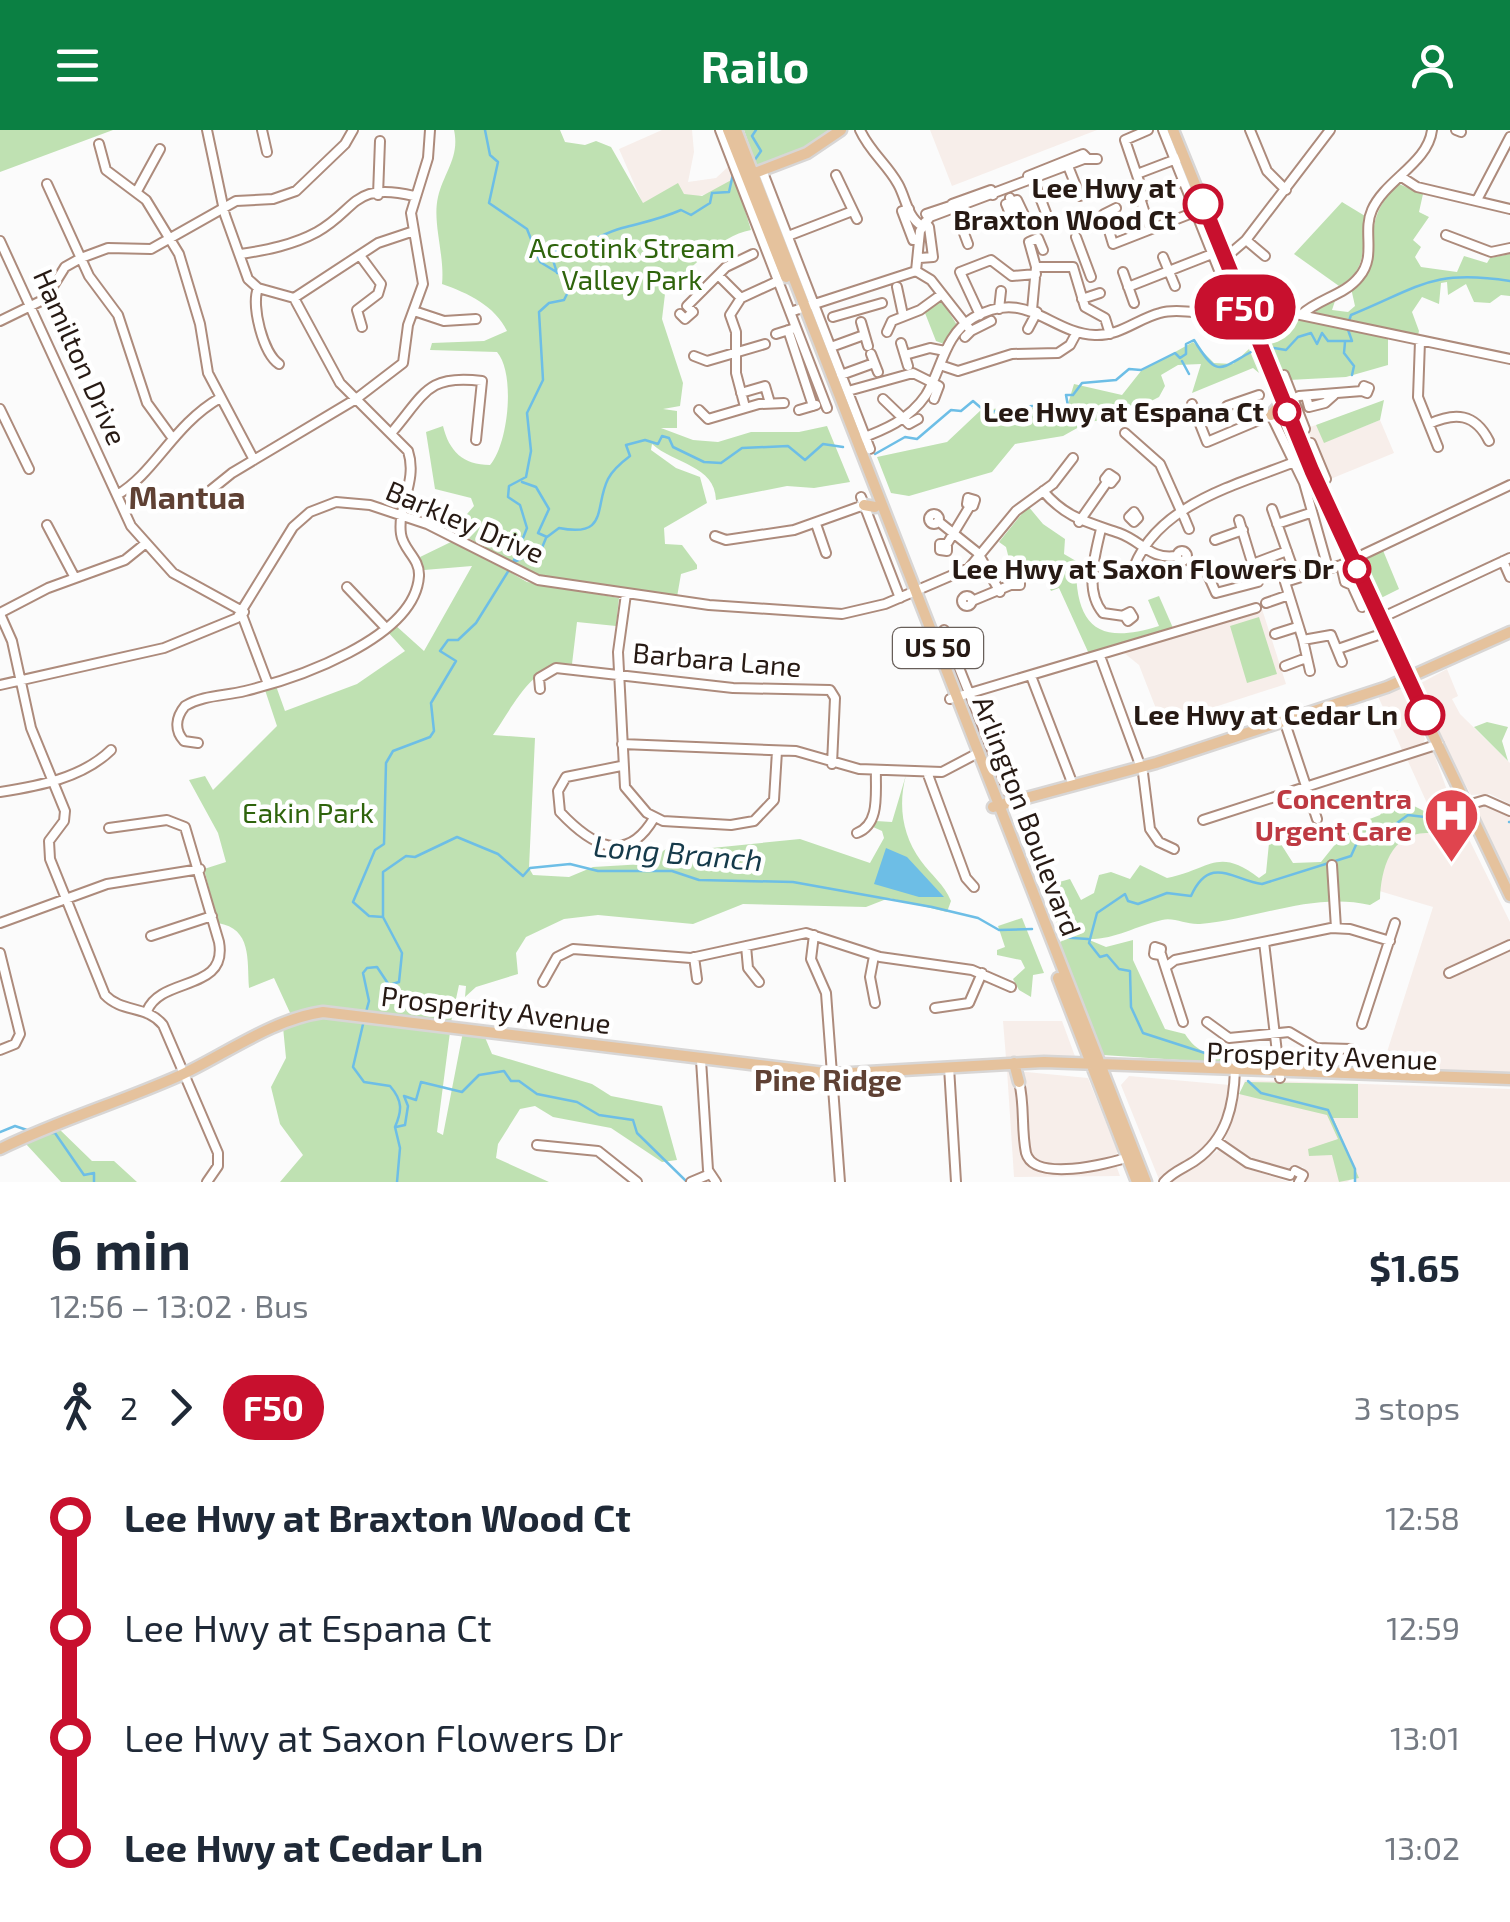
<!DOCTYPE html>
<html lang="en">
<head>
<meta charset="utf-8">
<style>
  body { margin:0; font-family:"Exo 2",sans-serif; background:#f6f6f7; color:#1f2937; height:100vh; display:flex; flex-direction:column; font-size:38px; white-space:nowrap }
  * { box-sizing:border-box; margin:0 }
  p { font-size:32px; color:#747a83 }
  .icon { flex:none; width:55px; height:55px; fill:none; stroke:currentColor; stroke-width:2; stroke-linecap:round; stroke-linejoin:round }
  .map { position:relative; height:1052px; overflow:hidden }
  .panel { display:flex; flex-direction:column; background:#fff; flex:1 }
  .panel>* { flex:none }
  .badge { padding:0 20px; border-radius:32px; font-size:35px; line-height:65px }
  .map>.badge { position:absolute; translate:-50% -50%; box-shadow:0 0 0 5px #fff }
  .legs { display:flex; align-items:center; gap:15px; height:110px; padding:0 50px; font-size:32px }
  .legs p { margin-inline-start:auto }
  .headline { display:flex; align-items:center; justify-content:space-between; height:170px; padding:0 50px }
  h1 { font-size:55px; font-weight:700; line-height:75px }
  ul { padding:0 50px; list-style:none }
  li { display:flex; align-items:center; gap:35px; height:110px; font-size:38px }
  li i { display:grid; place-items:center; width:15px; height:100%; margin:0 12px; background:currentColor }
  li i::after { content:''; width:25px; height:25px; margin:-12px; border:8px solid; border-radius:50%; background:#fff }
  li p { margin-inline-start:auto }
  li:first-child i { background:linear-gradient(#0000 50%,currentColor 0) }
  li:last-child i { background:linear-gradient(currentColor 50%,#0000 0) }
  header { display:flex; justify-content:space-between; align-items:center; height:130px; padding:0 50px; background:#0b8043; color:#fff; font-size:45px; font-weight:700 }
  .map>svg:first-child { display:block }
  .built { fill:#f7eeea }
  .green { fill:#bfe1b2 }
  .water { fill:#6dbee6 }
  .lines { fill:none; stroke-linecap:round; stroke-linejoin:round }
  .stream { stroke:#6dbee6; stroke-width:2.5 }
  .minor-casing { stroke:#ad8b7c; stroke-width:12 }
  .major-casing { stroke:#d8d6d5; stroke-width:15 }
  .minor { stroke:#fff; stroke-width:8 }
  .major { stroke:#e5c29d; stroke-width:10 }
  .line-1-casing { stroke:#fff; stroke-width:22 }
  .line-1 { stroke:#c8102e; stroke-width:15 }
  .stop-1-dot { fill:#fff; stroke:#c8102e; stroke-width:5 }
  .labels { text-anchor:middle; stroke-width:9; stroke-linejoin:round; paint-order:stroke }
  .shield { fill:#fff; stroke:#685f5a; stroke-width:2.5 }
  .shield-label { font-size:25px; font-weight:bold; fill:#271a14 }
  .stop-label { font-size:28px; font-weight:bold; fill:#271a14; stroke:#fff; text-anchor:end }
  .park-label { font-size:28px; fill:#2f640c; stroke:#fff }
  .street-label { font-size:28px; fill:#271a14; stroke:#fff }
  .health-label { font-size:28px; font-weight:bold; fill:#be3a42; stroke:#fff; text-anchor:end }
  .water-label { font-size:30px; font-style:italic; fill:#153a4a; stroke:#fff }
  .neighbourhood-label { font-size:30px; font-weight:bold; fill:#5f4134; stroke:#fff }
  .quarter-label { font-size:32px; font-weight:bold; fill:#5f4134; stroke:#fff }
</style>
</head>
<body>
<header><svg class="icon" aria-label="menu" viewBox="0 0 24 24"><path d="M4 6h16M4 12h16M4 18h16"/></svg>Railo<svg class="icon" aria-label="person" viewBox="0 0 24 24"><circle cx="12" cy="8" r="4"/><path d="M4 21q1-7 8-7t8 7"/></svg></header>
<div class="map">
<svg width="1510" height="1052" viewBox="0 0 1510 1052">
  <rect width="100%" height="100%" fill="#fbfbfb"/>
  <!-- built -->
  <path class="built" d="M662 0H692L694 22 688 52 716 48 730 35 738 55 646 81 619 19Z
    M930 0H1097L952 56Z
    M1380 290 1394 323 1328 350 1301 300 1316 295 1325 312Z
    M1262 479 1286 554 1162 594 1139 535 1123 522Z
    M894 511H924L932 533 894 532Z
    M1447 539 1458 566 1452 569 1460 584 1510 633V674L1490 664 1471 665 1443 614 1421 553Z
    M1403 556 1425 609 1422 615 1403 622 1377 564Z
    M1433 621 1453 677 1510 792V810L1491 820 1510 819V945L1381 941 1433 777 1376 760 1399 692 1431 682 1407 629Z
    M1487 675 1510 686V752L1478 684 1479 676Z
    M1003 891H1062L1076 929 1006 928Z
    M1007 940 1088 948 1118 1022 1113 1027 1120 1046 1014 1047Z
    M1129 946 1230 955 1220 999 1205 1019 1167 1042 1160 1052 1121 955Z
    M1245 950 1510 959V1052H1355V1047L1347 1052H1307L1303 1037 1287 1040 1258 1033 1238 1023 1225 1009Z
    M1219 1020 1246 1038 1289 1052H1171Z"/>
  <!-- green -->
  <path class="green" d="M0 0H113L0 42Z
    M454 0H560L565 12 585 15 596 11 611 17 643 73 678 53 684 64 702 66 735 48 751 100C718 106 688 141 665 164L662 189 683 253 680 276 663 279 677 281V298H661L693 310 718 312 751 302H799L827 296 850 352 814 358 787 356 716 370C715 335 674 334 652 314L651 320 676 338 700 347 707 373 664 398 665 414 682 415 697 435V439L681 444 677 467 526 443 454 399 474 376 471 368 435 359 426 302 443 296C449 321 463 335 490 335 508 315 516 244 497 222L430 220 432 213 484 211 507 201C495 176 468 163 442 154 445 125 432 93 438 67 444 42 460 27 454 0Z
    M744 0H833L811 15 757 37Z
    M1399 54 1423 64 1419 82 1429 87 1413 110 1421 117 1415 127 1421 137 1457 142 1464 126 1487 133 1490 128 1510 124V166L1501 165 1490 173 1474 172 1466 154 1448 165 1447 152 1441 153 1439 174 1422 167 1412 182 1419 201 1417 209 1317 186 1315 177 1336 168 1332 180 1348 182 1355 176 1351 158C1390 128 1353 95 1399 54Z
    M1342 72 1365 86C1361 116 1370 139 1339 156L1294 124Z
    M940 168 957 195 944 214 936 211 925 183Z
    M1276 182 1388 206V235L1346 247 1289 250 1281 243 1260 190Z
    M1193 212 1214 233 1233 234 1249 219 1259 243 1253 238 1192 263 1201 234 1178 235 1161 245 1165 256 1159 267 1118 288 1088 292 1063 306 1015 314 992 342 909 366 891 363 877 327 947 312 982 279 1067 277 1074 254 1122 265 1141 241Z
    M1384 270 1380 290 1324 313 1316 295Z
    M1028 376 1043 394 1065 409 1064 424 1076 431C1075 495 1096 516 1159 496L1148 470 1159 466 1173 498 1089 524 1059 458 1051 461 1043 444 1023 449 1013 445 1006 417 999 412Z
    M455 410 527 452 619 468 616 496 577 492 572 534C533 531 513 577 493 605L535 608 529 738 533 745 569 747 593 737 645 734 670 716 692 720 800 709 870 733 884 708 882 701 873 697 876 691 892 692 906 645C898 675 902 705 921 731 931 745 944 754 951 771L947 782 889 768 866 777 743 774 693 794 598 785 564 789 526 807 516 823 518 844 476 857 465 867 466 856 459 855 451 892 337 877 291 885 274 848 249 858C247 829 252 799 218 793L204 739 226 732 218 703 189 650 205 646 213 660 277 596 265 560 276 556 285 581 357 554 405 521 387 501 394 494 424 521 472 436 424 440 420 427Z
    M1382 418 1399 459 1381 468 1363 429Z
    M1259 487 1277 544 1247 553 1230 496Z
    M1487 592 1508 597 1502 611 1508 631 1474 597Z
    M1397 660 1410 674 1430 684 1446 676 1453 703C1443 708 1440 703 1429 703 1391 701 1381 739 1380 769L1370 775C1313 762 1257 789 1200 794 1187 795 1174 787 1162 790 1135 796 1115 810 1087 809L1106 817 1133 810V830L1165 899 1185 904C1201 930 1229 931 1257 926L1260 933 1271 931 1272 936 1103 925 1058 813 1062 811 1045 756 1070 749 1081 770 1094 763 1099 745 1111 742 1130 749 1140 735 1167 748C1210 740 1217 716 1259 748L1266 743 1269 713 1279 711 1293 733 1321 732 1349 697 1380 685Z
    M1022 788 1044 843 1033 845 1031 867 1019 860 1013 849 1025 838 1021 830 997 825V820L1005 817 998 796Z
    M317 885 450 902 437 1002 443 1005 463 902 484 905 492 924 592 954 611 966 662 976 677 1030 662 1032 611 998 553 987 535 976 520 979 498 1014 496 1028 549 1052H280L303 1025 280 994 271 957 286 928 283 897Z
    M1245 952 1358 954V988H1333L1359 1048 1339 1052 1332 1025 1309 1026 1308 1019 1338 1009 1327 985 1239 964Z
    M56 996 92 1031H114L137 1052H61L26 1014Z"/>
  <!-- water -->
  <path class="water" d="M886 718 907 727 944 767H919L874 754Z"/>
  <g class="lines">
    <!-- stream -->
    <path class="stream" d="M485 0 490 25 498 32 489 73 527 99 540 132 573 152 564 170 549 173 539 182 543 250 527 283 531 321 526 347 509 356 508 367 520 375 527 398 513 433
      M754 31 761 21 752 6 756 0
      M557 143 553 130 556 119C579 121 599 104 622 98 644 92 658 90 681 80L691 85 710 73 712 63 729 62 733 44
      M1345 212 1344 223 1354 236 1352 245
      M1274 218 1286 220 1298 207 1311 203 1317 214 1322 203 1328 211H1352L1347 197 1351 185C1420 157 1431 139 1510 151
      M1182 231 1189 244
      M875 324 905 307 917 309 951 280 961 281 973 271 987 283 1017 277 1050 275 1059 280 1068 276 1066 265H1073L1082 253 1116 250 1129 239 1141 240 1175 223 1180 228 1186 224V214L1194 210C1218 249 1219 239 1251 222
      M522 352 536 357 549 379 538 403 547 407 559 398C609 408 594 377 608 349 612 341 622 332 630 326L626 315 645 310 658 314 662 306 669 308 673 317 704 332 721 333 742 318 788 316 805 330 823 314 843 317
      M516 431 541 420 546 408
      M1456 691 1466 690
      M1509 692H1510
      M383 787V742L406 726 415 727 457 707 498 724 523 746 530 738 570 734 598 741H672L699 750 793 752 932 777 978 788 999 800 1032 799
      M1057 807 1088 809
      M366 882 369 871 363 843 367 838 377 837 389 855 399 852 402 823 383 787 369 786 353 772 375 720 384 714 386 633 393 621 430 607 434 601 431 573 456 531 440 521 448 510H458L476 493 509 440
      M364 890 353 937 364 952 390 956C403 971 402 981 395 997L400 1018 397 1052
      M1242 935 1143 903 1131 877 1130 841 1119 839 1107 825 1100 827 1089 813 1097 783 1125 764 1128 771 1138 774 1167 763 1191 766C1210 724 1233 750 1262 754L1351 726 1360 706 1386 701 1408 685 1450 690
      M1248 951 1261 963 1328 980 1355 1039V1052
      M396 997 405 995 408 976 404 966 416 970 421 952 462 962 479 945 504 941 511 951H519L537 964 577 972 599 985 633 990 637 1003 687 1052
      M0 1002 15 996 30 1001
      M47 1003H55L84 1045 94 1043V1052"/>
    <defs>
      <path id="minor" d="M262 0 267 22
        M720 0 827 278
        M860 0C870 22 887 34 898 54 906 68 907 87 922 96
        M1163 0 1246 208
        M1250 0 1267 41 1286 60
        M1456 0 1461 2
        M99 14 106 40 146 70 179 124 200 194 208 243 254 330
        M1068 36 1080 66
        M762 40 870 319
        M1137 44 1179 28
        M836 45 857 89
        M1028 46 1083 24 1087 28
        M1400 46 1417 57 1510 79
        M1033 49 1046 83
        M47 54 89 146 118 185 147 273 171 306
        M1141 57 1125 10 1148 0
        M137 61 160 19
        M378 65 380 11
        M1010 68 1022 96
        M1017 70 1027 91 1015 96 1006 74Z
        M1477 70 1510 7
        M952 74 991 60 993 65
        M1116 78 1104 84 1113 114 1200 80
        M909 79 902 81 913 110 919 109
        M955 79 968 114
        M929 88 926 84 953 75
        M1150 99 1140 68 1183 51
        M1446 105 1491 122 1510 118
        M788 106 850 82
        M1076 107 1091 147
        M1246 110 1265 126
        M0 111 131 396 173 443 244 482
        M241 124C267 120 293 115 317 102 357 80 352 51 414 66
        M361 127 381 154 378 164 357 180 362 197
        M1163 127 1175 156
        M920 128 933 127 929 97 925 92
        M1225 128 1246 110 1330 0
        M1036 137H1073L1085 177 1105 188 1110 204
        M916 141 920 101 930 87 1084 29H1097
        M916 141 931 150 971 201 965 207
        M1123 142 1134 173
        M718 145 741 168
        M897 157 903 185
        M1128 157 1212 124
        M258 158C251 176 263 223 279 234
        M1204 160 1211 180
        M294 168 378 113 414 101
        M1082 169 1100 163
        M999 179 1001 161
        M1032 180 1036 137 1029 112 1038 108 1043 120
        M414 181 444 191 476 189
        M790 182 916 141
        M680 184 685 189 693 182 687 176 726 137 753 124
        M980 185 960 142 991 130 1012 146 1036 144
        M1301 185C1318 169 1345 165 1359 147 1377 126 1362 102 1372 80 1385 50 1428 33 1432 0
        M833 187 882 173
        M0 191 45 169 65 137 81 128 108 118 151 119 236 71 273 69 296 61 345 14 353 0
        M861 192 868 216
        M1028 199 1037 182
        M788 200 813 276
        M971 201 991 191
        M887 202 892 191 920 180 942 164
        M776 204 792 199
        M1420 211 1418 267 1438 317
        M901 213 908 236
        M831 217 864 205
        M871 224 878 242
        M905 225 930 218 945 221
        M694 226 707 231 765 214
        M940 235 958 241 1012 224 1058 223 1070 215 1077 202
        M841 245 874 233
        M1284 245 1305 299
        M1364 256 1369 258 1367 263 1362 261Z
        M848 261 913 243 939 256 934 269
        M741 263 765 256 770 273
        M1306 266 1309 277 1325 273 1334 265
        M883 269 909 294 918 289
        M1284 273 1299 266 1362 261
        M1192 274 1207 312 1271 285 1304 353 1328 438
        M1227 276 1259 265
        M745 277 736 243V202L730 185 741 168 778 151
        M0 279 29 339
        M699 280 708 289 759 274 784 273
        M799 280 816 275
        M1429 294C1455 282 1475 283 1489 311
        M393 301C425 263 428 244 482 251L476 310
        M1125 303 1160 334 1181 381
        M857 310C884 300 909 290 926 265 942 239 944 205 973 188 1027 157 1049 203 1095 205 1120 206 1137 189 1160 183 1173 179 1185 182 1198 182 1213 181 1228 175 1243 173L1510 229
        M1301 317 1311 313 1326 349 1317 352
        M1109 344 1115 348 1111 353 1105 349Z
        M1043 361C1066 388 1087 392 1119 403 1142 411 1150 430 1176 426
        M117 365C155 343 173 295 220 268
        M861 367 900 468
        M968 368 975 370 973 376 967 374Z
        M196 372 232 343 356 269 403 233 408 195 423 154 411 83 428 28 430 0
        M1272 379 1296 447
        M1134 382 1138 388 1134 392 1129 387Z
        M929 389a5 5 0 1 1 10 0a5 5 0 1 1-10 0Z
        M1184 387 1189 399
        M938 391 978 423 1000 462
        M1079 392 1107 352
        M816 394 826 423
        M1277 394 1310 383
        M47 395 75 448
        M1101 399C1095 425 1084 461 1103 483L1124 486
        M715 406 726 410 794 400 864 375
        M1215 410 1243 400
        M940 414H947V421L940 420Z
        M947 414 970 376
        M1177 426a5 5 0 1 1 10 0a5 5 0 1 1-10 0Z
        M1503 431 1510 447
        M1255 433 1287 421
        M1341 435 1345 452 1352 455 1362 477
        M1208 445 1216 463 1258 452 1239 390
        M1131 446C1151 375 1237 355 1297 331
        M1020 448V455H1014L1013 449Z
        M347 457 385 497
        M626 464 618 522 625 657 647 683 663 691 731 695 754 691 774 670 777 621
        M962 471a5 5 0 1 1 10 0a5 5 0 1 1-10 0Z
        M972 471 1013 454
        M1266 473 1286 466
        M1130 482 1133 487 1128 491 1124 485Z
        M0 483 48 458 125 430 146 413
        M0 484 12 511 31 598 65 681 64 691 49 711 50 729 105 865C122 883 147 875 163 895L218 1023V1036L207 1052
        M242 485 268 554
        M1381 488 1510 428
        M944 500 1012 671
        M1275 504 1297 497
        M1303 510 1310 541
        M1338 519 1384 503
        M1100 526 1143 643 1150 699 1159 712 1174 719
        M1342 532 1331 505 1303 510 1285 452 1341 435 1510 355
        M1285 536 1306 528
        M1031 546 1073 655
        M0 555 164 518 237 488 293 397 310 382 336 372 370 375 427 394 538 450 709 475 842 484 885 474 969 438 1016 381 1053 354 1073 328
        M540 559 539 548 556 538 733 558 830 560 835 568 832 634
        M950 569 1256 478
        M1284 590 1317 689
        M198 613 184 611C174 600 176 587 185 576 203 565 225 566 245 561 294 549 415 509 419 446 420 428 403 420 401 404 397 376 418 351 408 321L340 253 294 168 258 158 248 149 225 85 207 0
        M622 614 796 621 859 639 942 642 978 623
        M621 636 566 647 558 661 560 682C591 715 626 736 654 688
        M927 642 966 748 974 757
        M0 662C39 656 82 648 111 620
        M1468 675 1485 670 1510 681
        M1203 690 1439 614
        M109 698 167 690 185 697 219 812C228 862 161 846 147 881
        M857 703C881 694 875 661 876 640
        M1332 735 1336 798
        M0 793 107 754 200 739
        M814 805 811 829 826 863 840 1052
        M151 806 212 786
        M1264 812 1280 948
        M746 816 748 838 759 852
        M1155 817 1161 819 1160 825 1154 824Z
        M0 823 20 904 15 914 0 920
        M1161 824 1183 892
        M874 826 870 847 875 873
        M694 827 697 849
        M1167 836 1175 830 1331 798 1350 799 1390 811
        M1449 843 1510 815
        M543 852 557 827 573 819 691 828 806 803 880 827 972 840 1011 857
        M935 878 969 873 982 843
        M1207 892 1229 908 1289 902 1316 918 1351 919
        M1362 894 1395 793
        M701 930 708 1040 716 1052
        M949 937 956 1052
        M1019 952C1025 975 1021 999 1026 1023 1034 1052 1107 1035 1131 1026
        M1216 1011 1248 1033 1290 1045
        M537 1015 598 1021 637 1052
        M1295 1041 1303 1045 1299 1052
        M691 1052 710 1044
        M1164 1052C1173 1041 1185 1038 1196 1030 1227 1008 1234 975 1235 939"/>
      <path id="major" d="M728 0 786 147
        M736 0 1146 1052
        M1173 0 1306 328 1408 550
        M747 46 807 23 841 0
        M1256 199 1258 184 1273 180
        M1271 285 1279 276 1280 264
        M864 375 875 377
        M1406 548 1510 766
        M993 677 1156 633 1387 557 1510 502
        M1058 848 1137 1052
        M1014 933 1019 952
        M0 1019C59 990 121 972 181 945 226 924 273 889 323 882L833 944 1044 932 1510 949"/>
    </defs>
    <!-- minor casing -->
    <use href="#minor" class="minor-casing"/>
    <!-- major casing -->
    <use href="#major" class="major-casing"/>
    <!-- minor -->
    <use href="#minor" class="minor"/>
    <!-- major -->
    <use href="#major" class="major"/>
  </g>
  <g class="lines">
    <defs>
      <path id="line-1" d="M1203 74 1312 341 1425 585"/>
    </defs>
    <!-- line-1 casing -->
    <use href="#line-1" class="line-1-casing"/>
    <!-- line-1 -->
    <use href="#line-1" class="line-1"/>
  </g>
  <!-- icons -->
  <defs>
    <symbol id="hospital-pin" viewBox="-11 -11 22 30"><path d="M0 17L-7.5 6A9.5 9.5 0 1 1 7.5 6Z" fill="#e0444e" stroke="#fff"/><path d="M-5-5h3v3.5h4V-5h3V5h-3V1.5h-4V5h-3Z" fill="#fff"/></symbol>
  </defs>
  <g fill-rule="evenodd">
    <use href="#hospital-pin" x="1420" y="654" width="63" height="86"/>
  </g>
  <!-- markers -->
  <g class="stop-1-dot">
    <circle cx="1203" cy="74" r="18"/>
    <circle cx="1287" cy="282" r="12"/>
    <circle cx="1357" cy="439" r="12"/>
    <circle cx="1425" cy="585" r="18"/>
  </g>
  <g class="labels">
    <!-- shield labels -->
    <rect class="shield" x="893" y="498" width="90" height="40" rx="8"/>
    <g class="shield-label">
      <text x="938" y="527">US 50</text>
    </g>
    <!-- stop labels -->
    <g class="stop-label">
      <text x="1176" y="68">Lee Hwy at<tspan x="1176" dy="32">Braxton Wood Ct</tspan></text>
      <text x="1264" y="292">Lee Hwy at Espana Ct</text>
      <text x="1334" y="449">Lee Hwy at Saxon Flowers Dr</text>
      <text x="1398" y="595">Lee Hwy at Cedar Ln</text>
    </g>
    <!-- park labels -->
    <g class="park-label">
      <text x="632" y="128">Accotink Stream<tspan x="632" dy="32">Valley Park</tspan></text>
      <text x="308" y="693">Eakin Park</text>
    </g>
    <!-- street labels -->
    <g class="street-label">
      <text transform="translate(80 227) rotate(66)" y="10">Hamilton Drive</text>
      <text transform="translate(465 392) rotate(23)" y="10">Barkley Drive</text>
      <text transform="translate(717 530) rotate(5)" y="10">Barbara Lane</text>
      <text transform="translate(1027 686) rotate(69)" y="10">Arlington Boulevard</text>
      <text transform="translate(496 880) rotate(7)" y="10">Prosperity Avenue</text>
      <text transform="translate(1322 926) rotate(2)" y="10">Prosperity Avenue</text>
    </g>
    <!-- health labels -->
    <g class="health-label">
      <text x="1412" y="679">Concentra<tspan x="1412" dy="32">Urgent Care</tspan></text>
    </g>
    <!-- water labels -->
    <g class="water-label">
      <text transform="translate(678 724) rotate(5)" y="10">Long Branch</text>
    </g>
    <!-- neighbourhood labels -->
    <g class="neighbourhood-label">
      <text x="828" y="961">Pine Ridge</text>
    </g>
    <!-- quarter labels -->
    <g class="quarter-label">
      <text x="187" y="379">Mantua</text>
    </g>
  </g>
</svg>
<b class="badge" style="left:1245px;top:177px;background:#c8102e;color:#fff">F50</b>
</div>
<section class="panel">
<div class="headline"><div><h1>6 min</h1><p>12:56 – 13:02 · Bus</p></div><b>$1.65</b></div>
<div class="legs"><svg class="icon" aria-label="walk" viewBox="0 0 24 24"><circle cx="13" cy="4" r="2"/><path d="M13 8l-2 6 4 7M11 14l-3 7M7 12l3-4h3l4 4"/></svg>2<svg class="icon" aria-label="forward" viewBox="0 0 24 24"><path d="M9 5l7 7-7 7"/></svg><b class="badge" style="background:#c8102e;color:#fff">F50</b><p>3 stops</p></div>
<ul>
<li><i style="color:#c8102e"></i><b>Lee Hwy at Braxton Wood Ct</b><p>12:58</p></li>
<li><i style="color:#c8102e"></i><span>Lee Hwy at Espana Ct</span><p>12:59</p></li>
<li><i style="color:#c8102e"></i><span>Lee Hwy at Saxon Flowers Dr</span><p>13:01</p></li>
<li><i style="color:#c8102e"></i><b>Lee Hwy at Cedar Ln</b><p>13:02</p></li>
</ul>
</section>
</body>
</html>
